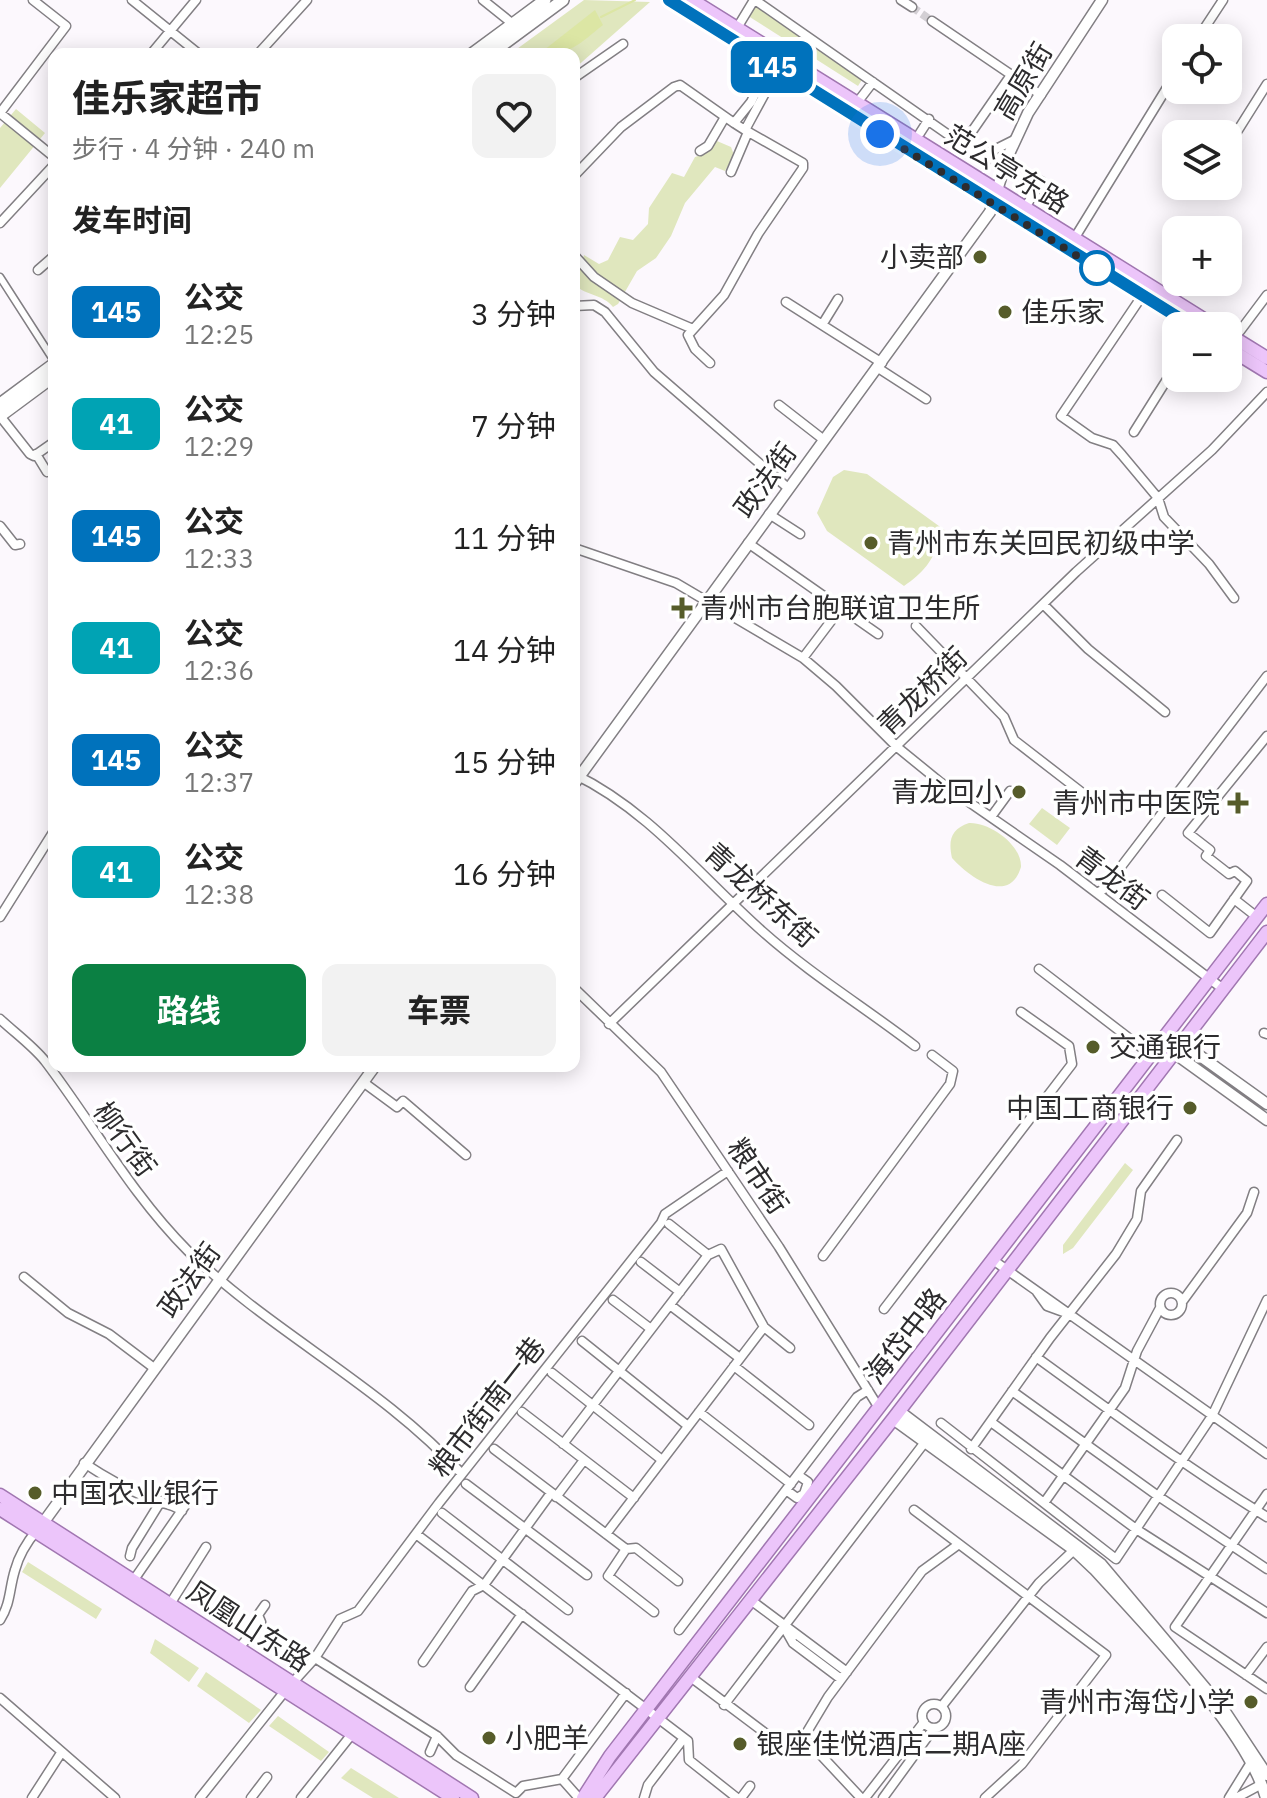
<!DOCTYPE html>
<html lang="zh">
<head>
<meta charset="utf-8">
<style>
  body { margin:0; font-family:"IBM Plex Sans","Noto Sans SC",sans-serif; background:#f2f2f2; color:#222; height:100vh; display:flex; flex-direction:column; font-size:30px; white-space:nowrap }
  * { box-sizing:border-box; margin:0 }
  p { font-size:26px; color:#767676 }
  .icon { flex:none; width:44px; height:44px; fill:none; stroke:currentColor; stroke-width:2; stroke-linecap:round; stroke-linejoin:round }
  .map { position:relative; flex:1; overflow:hidden }
  .panel { position:absolute; left:48px; top:48px; width:532px; height:1024px; display:flex; flex-direction:column; background:#fff; border-radius:16px; box-shadow:0 4px 20px #0003 }
  .panel>* { flex:none }
  .badge { padding:0 16px; border-radius:12px; font-size:28px; line-height:52px }
  .controls { position:absolute; left:1162px; top:24px; display:grid; gap:16px }
  .controls a { display:grid; place-items:center; width:80px; height:80px; border-radius:16px; background:#fff; box-shadow:0 4px 20px #0003; font-size:40px }
  .you { position:absolute; width:40px; height:40px; margin:-20px; border:6px solid #fff; border-radius:50%; background:#1a73e8; box-shadow:0 0 0 12px #1a73e833 }
  .map>.badge { position:absolute; translate:-50% -50%; box-shadow:0 0 0 4px #fff }
  h2 { padding:0 24px; font-size:30px; line-height:72px }
  .round { display:grid; place-items:center; flex:none; width:84px; height:84px; border-radius:16px; background:#f2f2f2 }
  .head { display:flex; align-items:center; justify-content:space-between; height:136px; padding:0 24px }
  h1 { font-size:38px; font-weight:700; line-height:60px }
  .primary-button { display:flex; gap:16px; margin-top:auto; padding:16px 24px }
  .primary-button a { flex:1; height:92px; border-radius:16px; background:#0b8043; color:#fff; font-size:32px; font-weight:700; line-height:92px; text-align:center }
  .primary-button a+a { background:#f2f2f2; color:#222 }
  ul { padding:0; list-style:none }
  li { display:flex; align-items:center; gap:24px; height:112px; padding:0 24px }
  li div { flex:1 }
  li b { display:block; font-size:30px }
  li em { font-style:normal }
  li .badge { min-width:88px; font-weight:700; text-align:center }
  .map>svg:first-child { display:block }
  .green { fill:#e0e7be }
  .water { fill:#dce6a4 }
  .lines { fill:none; stroke-linecap:round; stroke-linejoin:round }
  .stream { stroke:#dce6a4; stroke-width:2 }
  .minor-tunnel { stroke:#d3cfd4; stroke-width:8; stroke-dasharray:8 4; stroke-linecap:butt }
  .pedestrian-casing { stroke:#827f83; stroke-width:9 }
  .minor-casing { stroke:#827f83; stroke-width:11 }
  .tertiary-casing { stroke:#827f83; stroke-width:13 }
  .secondary-casing { stroke:#827f83; stroke-width:14 }
  .primary-casing { stroke:#a177b1; stroke-width:15 }
  .pedestrian { stroke:#fff; stroke-width:6 }
  .minor { stroke:#fff; stroke-width:8 }
  .tertiary { stroke:#fff; stroke-width:10 }
  .secondary { stroke:#fff; stroke-width:11 }
  .primary { stroke:#ecc5fa; stroke-width:12 }
  .line-casing { stroke:#fff; stroke-width:18 }
  .line { stroke:#0072bc; stroke-width:12 }
  .walk { stroke:#2d2c2e; stroke-width:8; stroke-dasharray:0 14.4 }
  .poi-dot { fill:#565c2a; stroke:#fff; stroke-width:3 }
  .stop-dot { fill:#fff; stroke:#0072bc; stroke-width:4 }
  .labels { text-anchor:middle; stroke-width:7; stroke-linejoin:round; paint-order:stroke }
  .street-label { font-size:28px; fill:#2d2c2e; stroke:#fff }
  .poi-label { font-size:28px; fill:#2d2c2e; stroke:#fff; text-anchor:start }
</style>
</head>
<body>
<div class="map">
<svg width="1267" height="1798" viewBox="0 0 1267 1798">
  <rect width="100%" height="100%" fill="#fcf8fd"/>
  <!-- green -->
  <path class="green" d="M584 0 650 2 574 69V54H510Z
    M753 4 863 78 858 86 745 14Z
    M16 109 45 133 0 188V128Z
    M717 141 731 147 734 155 725 171 715 167 685 203 671 236 656 258 637 271 618 304 613 307C603 294 586 296 575 285L584 255 599 264 608 260 620 237 633 240 648 224 649 208 672 173 684 177 695 157 704 154Z
    M844 470 867 474 950 534 945 542 940 539C933 561 923 573 904 586L827 531 817 513 833 477Z
    M1042 808 1070 828 1057 845 1029 824Z
    M969 823C990 822 1022 845 1021 867 1009 906 969 877 952 858 948 840 951 829 969 823Z
    M1125 1163 1133 1170 1073 1248 1063 1254V1245Z
    M28 1562 102 1609 96 1619 22 1572Z
    M155 1639 199 1668 189 1682 150 1653Z
    M206 1672 261 1710 249 1723 197 1686Z
    M278 1716 329 1752 321 1761 269 1726Z
    M351 1768 399 1798H400H373L341 1778Z"/>
  <!-- water -->
  <path class="water" d="M595 10 603 25C578 45 572 54 539 54Z"/>
  <g class="lines">
    <!-- stream -->
    <path class="stream" d="M601 17 635 0"/>
    <!-- minor-tunnel -->
    <path class="minor-tunnel" d="M912 7 932 21"/>
    <defs>
      <path id="pedestrian" d="M0 277 54 361"/>
      <path id="minor" d="M132 0 199 54
        M483 0 513 24
        M755 0 986 161 992 151 1016 139
        M901 0 912 7
        M932 21 1041 95
        M737 28 754 0
        M1198 38 1223 0
        M151 54 196 0
        M258 54 307 0
        M769 66 751 102 734 123 745 130 777 71
        M574 78 623 44
        M856 104 873 82
        M0 113 66 26 33 0
        M0 113 54 157
        M973 130 1011 75
        M920 133 929 119
        M1228 146 1267 84
        M700 151 708 146 725 117
        M731 172 748 132
        M574 176 621 127 674 87 680 85 734 123
        M1025 208 1041 181
        M0 223 54 165
        M1074 239 1176 73
        M574 255 594 277 632 303 693 329
        M38 270 54 256
        M1142 296 1061 416 1092 438 1113 445 1122 455 1158 498 1164 517 1209 564 1234 598
        M786 302 882 363
        M574 306 594 305 605 312 654 372 788 488
        M822 325 838 299
        M1240 331 1267 295
        M710 363 695 349 688 335 724 295 758 234 803 168V163L745 130
        M878 368 926 399
        M779 405 824 440
        M0 416 30 454 34 456 54 442
        M1134 432 1176 365
        M36 454 47 472
        M769 514 800 534
        M0 526 15 545 20 544
        M748 543 878 634
        M574 548 676 583 803 658 836 686 897 747 940 782 1060 865 1223 989
        M1043 604 1088 649 1165 712
        M916 626 1004 717 1014 740 1089 798
        M803 658 831 621
        M574 774C649 810 701 877 762 931 809 973 864 1007 915 1046
        M991 817 1010 791
        M1097 893 1104 889 1267 676
        M1162 895 1210 933 1247 881 1235 871 1229 874 1206 856 1210 850 1188 833 1267 736
        M1234 899 1257 917
        M0 917 54 831
        M1039 969 1151 1055
        M574 988 661 1072 779 1247 879 1408
        M0 1019C15 1033 33 1046 45 1061 93 1124 131 1194 188 1251 272 1333 382 1386 462 1474
        M609 1024 1076 572 1212 450 1267 392
        M1264 1033 1267 1034
        M363 1082 397 1107 403 1101 466 1155
        M669 1224 708 1255 721 1249 764 1327 790 1348
        M823 1256 950 1084 953 1071 932 1055
        M993 1260 1267 1454
        M641 1262 680 1292
        M24 1277 68 1313 109 1334 154 1368
        M1037 1292 1047 1306 1069 1314
        M1160 1304a11 11 0 1 1 22 0a11 11 0 1 1-22 0Z
        M613 1300 651 1329
        M1182 1302 1247 1213 1254 1192
        M670 1305 737 1356
        M884 1309 1072 1064 1069 1046 1021 1012
        M582 1341 688 1426
        M1036 1357C1112 1412 1188 1468 1267 1517
        M734 1366 809 1425
        M552 1373 662 1460
        M1012 1391 1158 1496 1267 1569
        M522 1412 634 1498
        M699 1412 791 1484
        M991 1422 1136 1529 1267 1613
        M941 1423 1116 1559 1212 1416 1267 1300
        M563 1444 708 1255
        M494 1449 626 1549 636 1548 678 1581
        M971 1449 1050 1338 1116 1254 1137 1219 1141 1191 1177 1140
        M84 1463C105 1477 129 1490 152 1500 164 1504 171 1503 182 1511
        M466 1484 587 1575
        M786 1490 797 1498 804 1494 808 1482 798 1475
        M1267 1494 1175 1627 1267 1689
        M556 1497 584 1460
        M1044 1503 1125 1388 1137 1351 1160 1308
        M914 1510 1106 1655 1022 1764 985 1798
        M442 1513 568 1610
        M416 1534 688 1741 689 1760 737 1798
        M606 1534 764 1327
        M626 1549 608 1576 654 1612
        M130 1556 132 1548 161 1501
        M133 1581 191 1497
        M752 1601 847 1672
        M170 1604 206 1547
        M0 1620C11 1603 9 1589 15 1570 19 1555 27 1542 37 1530
        M784 1627 793 1643 841 1679
        M679 1630 857 1397 868 1390
        M239 1648 261 1622 258 1615 265 1605
        M315 1658 437 1736 456 1755 516 1793 523 1786 562 1779 626 1693
        M423 1662 472 1591 484 1585 551 1493
        M1246 1675 1267 1647
        M692 1678 773 1739
        M470 1687 522 1614
        M0 1698 115 1798
        M922 1716a12 12 0 1 1 24 0a12 12 0 1 1-24 0Z
        M724 1705 925 1442
        M942 1706 1039 1583 1074 1550
        M430 1752 437 1736
        M562 1779 577 1796
        M32 1798 61 1753
        M200 1798 285 1691 315 1658 340 1619 358 1611 439 1503 661 1223 665 1214 728 1171
        M251 1798 267 1777
        M301 1798 352 1734
        M644 1798 648 1785 684 1738
        M741 1798 750 1786
        M861 1798 804 1737 828 1697 922 1571 959 1544
        M865 1798 924 1722
        M883 1798 934 1728
        M1229 1798 1250 1764
        M1236 1798 1262 1784"/>
      <path id="tertiary" d="M574 784 990 212 1008 156 1028 113 1102 0
        M1182 1043 1267 1104
        M1174 1053 1267 1120
        M899 1411 1101 1564 1206 1689
        M893 1419 1074 1550 1094 1569C1143 1623 1248 1730 1266 1798
        M43 1523 375 1066
        M1224 1710 1267 1775"/>
      <path id="secondary" d="M472 54 545 0
        M490 54 563 0
        M0 404 54 364
        M0 416 54 376"/>
      <path id="primary" d="M669 0 1192 326
        M692 0 1215 326
        M1228 334 1267 358
        M1228 348 1267 372
        M0 1495 472 1798
        M0 1509 453 1798
        M583 1798 610 1756 1267 904
        M595 1798 893 1419 1267 932"/>
    </defs>
    <!-- pedestrian casing -->
    <use href="#pedestrian" class="pedestrian-casing"/>
    <!-- minor casing -->
    <use href="#minor" class="minor-casing"/>
    <!-- tertiary casing -->
    <use href="#tertiary" class="tertiary-casing"/>
    <!-- secondary casing -->
    <use href="#secondary" class="secondary-casing"/>
    <!-- primary casing -->
    <use href="#primary" class="primary-casing"/>
    <!-- pedestrian -->
    <use href="#pedestrian" class="pedestrian"/>
    <!-- minor -->
    <use href="#minor" class="minor"/>
    <!-- tertiary -->
    <use href="#tertiary" class="tertiary"/>
    <!-- secondary -->
    <use href="#secondary" class="secondary"/>
    <!-- primary -->
    <use href="#primary" class="primary"/>
  </g>
  <g class="lines">
    <defs>
      <path id="line" d="M669 0 1192 326"/>
    </defs>
    <!-- line casing -->
    <use href="#line" class="line-casing"/>
    <!-- line -->
    <use href="#line" class="line"/>
    <!-- walk -->
    <path class="walk" d="M880 134 1108 275 1097 268"/>
  </g>
  <!-- markers -->
  <g class="poi-dot">
    <circle cx="980" cy="257" r="8"/>
    <circle cx="1005" cy="312" r="8"/>
    <circle cx="871" cy="543" r="8"/>
    <path d="M678 596h8v8h8v8h-8v8h-8v-8h-8v-8h8z"/>
    <circle cx="1019" cy="792" r="8"/>
    <path d="M1234 791h8v8h8v8h-8v8h-8v-8h-8v-8h8z"/>
    <circle cx="1093" cy="1047" r="8"/>
    <circle cx="1190" cy="1108" r="8"/>
    <circle cx="35" cy="1493" r="8"/>
    <circle cx="1251" cy="1702" r="8"/>
    <circle cx="489" cy="1738" r="8"/>
    <circle cx="740" cy="1744" r="8"/>
  </g>
  <circle class="stop-dot" cx="1097" cy="268" r="16"/>
  <g class="labels">
    <!-- street labels -->
    <g class="street-label">
      <text transform="translate(1023 81) rotate(-59)" y="10">高原街</text>
      <text transform="translate(1007 169) rotate(32)" y="10">范公亭东路</text>
      <text transform="translate(765 480) rotate(-54)" y="10">政法街</text>
      <text transform="translate(922 691) rotate(-44)" y="10">青龙桥街</text>
      <text transform="translate(1112 878) rotate(37)" y="10">青龙街</text>
      <text transform="translate(761 895) rotate(42)" y="10">青龙桥东街</text>
      <text transform="translate(125 1139) rotate(54)" y="10">柳行街</text>
      <text transform="translate(758 1176) rotate(56)" y="10">粮市街</text>
      <text transform="translate(189 1280) rotate(-54)" y="10">政法街</text>
      <text transform="translate(905 1336) rotate(-52)" y="10">海岱中路</text>
      <text transform="translate(487 1407) rotate(-52)" y="10">粮市街南一巷</text>
      <text transform="translate(249 1626) rotate(33)" y="10">凤凰山东路</text>
    </g>
    <!-- poi labels -->
    <g class="poi-label">
      <text x="964" y="267" text-anchor="end">小卖部</text>
      <text x="1021" y="322">佳乐家</text>
      <text x="887" y="553">青州市东关回民初级中学</text>
      <text x="700" y="618">青州市台胞联谊卫生所</text>
      <text x="1003" y="802" text-anchor="end">青龙回小</text>
      <text x="1220" y="813" text-anchor="end">青州市中医院</text>
      <text x="1109" y="1057">交通银行</text>
      <text x="1174" y="1118" text-anchor="end">中国工商银行</text>
      <text x="51" y="1503">中国农业银行</text>
      <text x="1235" y="1712" text-anchor="end">青州市海岱小学</text>
      <text x="505" y="1748">小肥羊</text>
      <text x="756" y="1754">银座佳悦酒店二期A座</text>
    </g>
  </g>
</svg>
<div class="controls">
<a><svg class="icon" aria-label="locate" viewBox="0 0 24 24"><circle cx="12" cy="12" r="6"/><path d="M12 2v4M12 18v4M2 12h4M18 12h4"/></svg></a>
<a><svg class="icon" aria-label="layers" viewBox="0 0 24 24"><path d="M12 4l9 5-9 5-9-5zM3 14l9 5 9-5"/></svg></a>
<a>+</a>
<a>−</a>
</div>
<div class="you" style="left:880px;top:134px"></div>
<b class="badge" style="left:772px;top:67px;background:#0072bc;color:#fff">145</b>
<section class="panel">
<div class="head"><div><h1>佳乐家超市</h1><p>步行 · 4 分钟 · 240 m</p></div><a class="round"><svg class="icon" aria-label="heart" viewBox="0 0 24 24"><path d="M12 20l-8-8c-3-5 5-10 8-4 3-6 11-1 8 4z"/></svg></a></div>
<h2>发车时间</h2>
<ul>
<li><span class="badge" style="background:#0072bc;color:#fff">145</span><div><b>公交</b><p>12:25</p></div><em>3 分钟</em></li>
<li><span class="badge" style="background:#00a3b4;color:#fff">41</span><div><b>公交</b><p>12:29</p></div><em>7 分钟</em></li>
<li><span class="badge" style="background:#0072bc;color:#fff">145</span><div><b>公交</b><p>12:33</p></div><em>11 分钟</em></li>
<li><span class="badge" style="background:#00a3b4;color:#fff">41</span><div><b>公交</b><p>12:36</p></div><em>14 分钟</em></li>
<li><span class="badge" style="background:#0072bc;color:#fff">145</span><div><b>公交</b><p>12:37</p></div><em>15 分钟</em></li>
<li><span class="badge" style="background:#00a3b4;color:#fff">41</span><div><b>公交</b><p>12:38</p></div><em>16 分钟</em></li>
</ul>
<div class="primary-button"><a>路线</a><a>车票</a></div>
</section>
</div>
</body>
</html>
